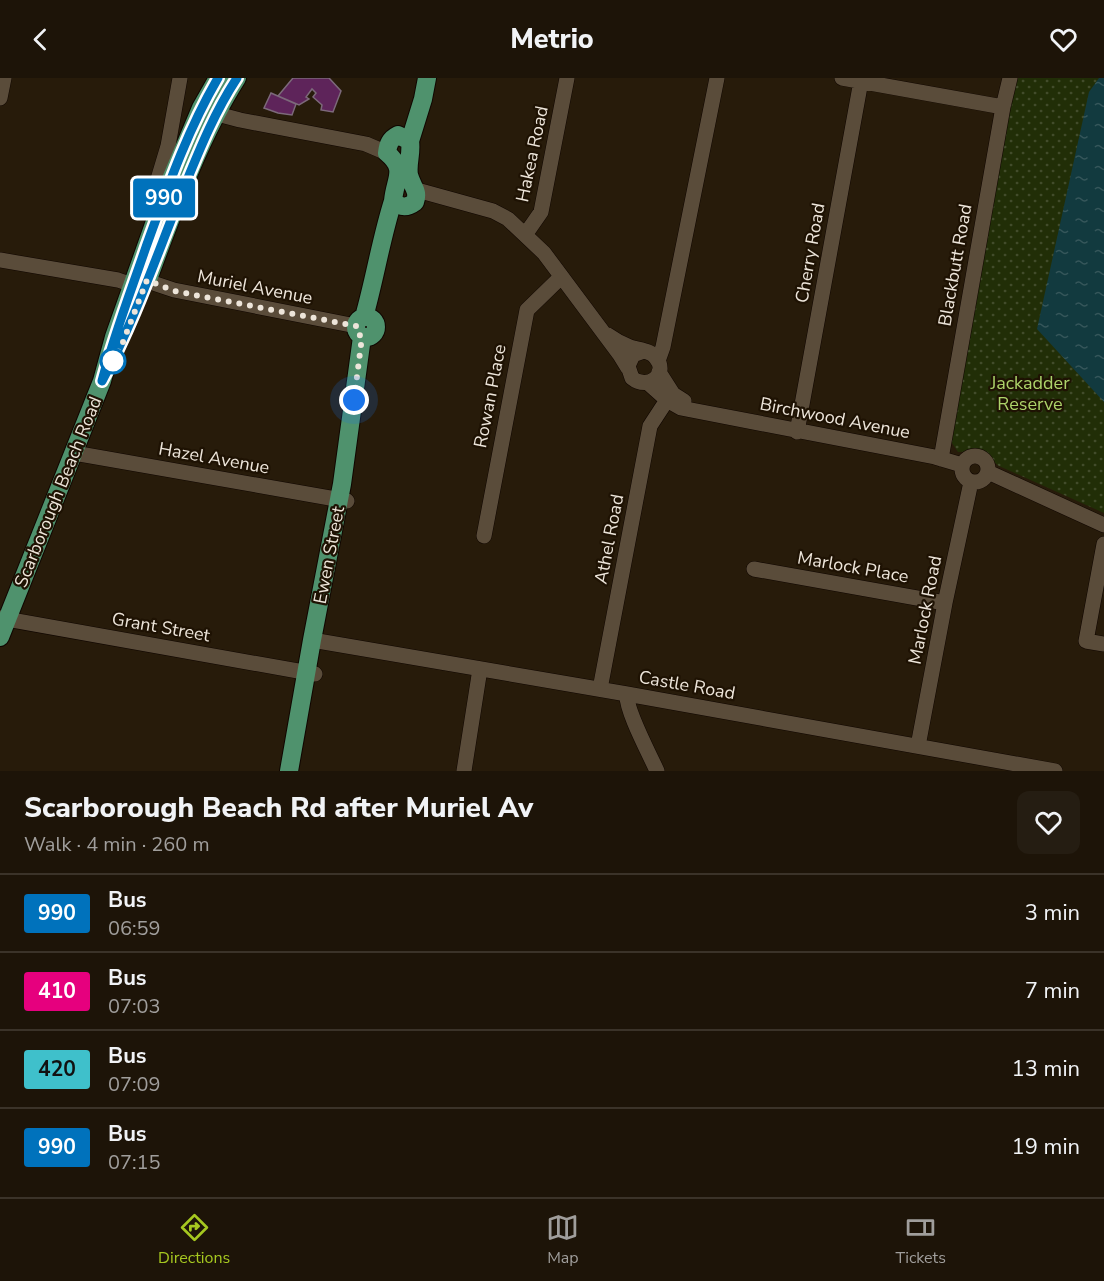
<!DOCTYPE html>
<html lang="en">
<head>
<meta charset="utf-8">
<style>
  body { margin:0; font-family:"Nunito Sans",sans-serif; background:#251d12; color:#f1f3f6; height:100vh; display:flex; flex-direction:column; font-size:22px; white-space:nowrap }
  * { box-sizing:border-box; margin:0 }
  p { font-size:20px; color:#a09e9c }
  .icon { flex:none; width:33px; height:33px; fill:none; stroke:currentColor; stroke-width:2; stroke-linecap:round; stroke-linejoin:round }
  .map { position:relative; height:693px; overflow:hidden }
  .details { display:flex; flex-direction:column; background:#1d1408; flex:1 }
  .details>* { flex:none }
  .badge { padding:0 12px; border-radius:4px; font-size:21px; line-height:39px }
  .you { position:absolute; width:30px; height:30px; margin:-15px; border:4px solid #fff; border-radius:50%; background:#1a73e8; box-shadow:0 0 0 9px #1a73e833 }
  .map>.badge { position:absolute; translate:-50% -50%; box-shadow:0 0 0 3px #fff }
  .round { display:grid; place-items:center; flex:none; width:63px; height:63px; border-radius:12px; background:#251d12 }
  .head { display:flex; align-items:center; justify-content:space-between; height:102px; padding:0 24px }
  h1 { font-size:28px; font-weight:800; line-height:45px }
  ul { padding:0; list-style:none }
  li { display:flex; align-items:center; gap:18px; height:78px; padding:0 24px; border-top:2px solid #3b3329 }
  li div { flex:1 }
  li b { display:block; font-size:22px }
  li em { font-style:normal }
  li .badge { min-width:66px; font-weight:700; text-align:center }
  header { display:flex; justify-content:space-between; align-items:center; height:78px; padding:0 24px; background:#1d1408; font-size:27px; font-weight:800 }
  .menu { display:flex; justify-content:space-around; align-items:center; height:84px; border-top:2px solid #3b3329; background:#1d1408; font-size:16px; color:#a09e9c }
  .menu a { display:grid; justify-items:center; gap:3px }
  .menu .selected { color:#a6c820 }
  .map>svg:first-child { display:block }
  .park { fill:url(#park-dots) }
  .water { fill:url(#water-ripples) }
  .building { fill:#5e245a; stroke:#7c697a; stroke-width:1.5 }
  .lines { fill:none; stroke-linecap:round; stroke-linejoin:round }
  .minor-casing { stroke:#100600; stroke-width:16 }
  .major-casing { stroke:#100600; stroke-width:20 }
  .minor { stroke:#5a4c3a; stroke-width:15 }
  .major { stroke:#4f926d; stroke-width:18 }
  .line-casing { stroke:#fff; stroke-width:14 }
  .line { stroke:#0072bc; stroke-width:9 }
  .walk { stroke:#ede5da; stroke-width:6; stroke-dasharray:0 10.8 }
  .stop-dot { fill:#fff; stroke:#0072bc; stroke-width:3 }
  .labels { text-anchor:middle; stroke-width:4.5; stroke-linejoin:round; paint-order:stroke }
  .street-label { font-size:18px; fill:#ede5da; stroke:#1e1203 }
  .park-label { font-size:18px; fill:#add46a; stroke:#1e1203 }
</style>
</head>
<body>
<header><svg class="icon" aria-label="back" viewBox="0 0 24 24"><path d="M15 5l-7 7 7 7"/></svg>Metrio<svg class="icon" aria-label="heart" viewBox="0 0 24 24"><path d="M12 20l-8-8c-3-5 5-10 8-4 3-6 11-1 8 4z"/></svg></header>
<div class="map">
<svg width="1104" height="693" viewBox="0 0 1104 693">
  <defs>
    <pattern id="park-dots" width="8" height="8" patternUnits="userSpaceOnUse" patternTransform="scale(1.5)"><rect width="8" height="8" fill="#212e07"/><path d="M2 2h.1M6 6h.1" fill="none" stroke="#424c2b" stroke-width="1.8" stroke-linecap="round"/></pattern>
    <pattern id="water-ripples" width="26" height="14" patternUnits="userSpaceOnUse" patternTransform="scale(1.5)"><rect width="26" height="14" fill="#123a3f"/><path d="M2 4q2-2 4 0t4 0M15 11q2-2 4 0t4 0" fill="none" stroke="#35565a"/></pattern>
  </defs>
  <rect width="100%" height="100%" fill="#271b0a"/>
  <!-- park -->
  <path class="park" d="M1014 0H1104V435L999 388 980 373 958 374 952 365V332Z"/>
  <!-- water -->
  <path class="water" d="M1099 0H1104V324L1037 251 1089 14Z"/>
  <!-- building -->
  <path class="building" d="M293 0H329L341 13 333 34 321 32 322 27 313 19 316 15 312 11 306 19 309 21 299 27 278 18Z
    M271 15 296 26 292 37 278 35 264 30Z"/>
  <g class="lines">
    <defs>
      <path id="minor" d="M842 0 1003 29
        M0 20 4 0
        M206 33 240 42 366 66 387 75
        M417 112 493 133 508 141 544 175 620 277 628 290
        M153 118 168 68 180 0
        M525 157 541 134 567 0
        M0 182 118 202 141 210
        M147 203 174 212 356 248
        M608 257C615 262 622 266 630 269 638 272 651 272 656 280 669 296 648 313 632 300L628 288 633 277 644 273
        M658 283 663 269 717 0
        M659 294 673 316 684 323
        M648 305 667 322 681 330 935 379 962 387
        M797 354 861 3
        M74 375 347 423
        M962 391a13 13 0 1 1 26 0a13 13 0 1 1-26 0Z
        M941 381 1003 29 1010 0
        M988 394 1104 447
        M484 458 527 232 561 199
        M1104 466 1086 563 1104 566
        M754 491 945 525
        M0 540 315 596
        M312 562 627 616 1055 693
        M600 611 650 348 667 322
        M627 616C625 631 650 677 657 693
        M918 668 945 525 971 404
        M464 693 480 591"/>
      <path id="major" d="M398 57 410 63C412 75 407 86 409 97 412 109 419 112 415 124 407 130 401 130 393 123 395 100 407 92 387 75 388 66 390 61 398 57Z
        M410 63 423 21 427 0
        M148 201C173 134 199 60 237 0
        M356 249a10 10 0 1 1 20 0a10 10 0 1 1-20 0Z
        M364 239C375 200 381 161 393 123
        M0 559 102 303 114 259 164 118 201 30 218 0
        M289 693 312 562 342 406 362 259"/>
    </defs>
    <!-- minor casing -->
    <use href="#minor" class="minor-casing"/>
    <!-- major casing -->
    <use href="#major" class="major-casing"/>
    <!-- minor -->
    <use href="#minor" class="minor"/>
    <!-- major -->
    <use href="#major" class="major"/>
  </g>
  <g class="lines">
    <defs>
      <path id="line" d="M218 0C187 53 167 111 146 169 131 213 114 257 102 303 135 242 157 176 183 112 199 73 214 35 237 0"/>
    </defs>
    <!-- line casing -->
    <use href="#line" class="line-casing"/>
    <!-- line -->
    <use href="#line" class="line"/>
    <!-- walk -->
    <path class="walk" d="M113 283 123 264 147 202 174 213 356 248 357 255 362 259 354 322"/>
  </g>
  <!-- markers -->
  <circle class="stop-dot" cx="113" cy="283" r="12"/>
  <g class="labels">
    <!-- street labels -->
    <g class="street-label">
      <text transform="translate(532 76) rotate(-78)" y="6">Hakea Road</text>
      <text transform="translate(810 175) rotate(-80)" y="6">Cherry Road</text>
      <text transform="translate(955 187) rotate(-80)" y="6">Blackbutt Road</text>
      <text transform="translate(255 209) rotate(11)" y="6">Muriel Avenue</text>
      <text transform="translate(490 318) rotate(-79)" y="6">Rowan Place</text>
      <text transform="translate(835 340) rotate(11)" y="6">Birchwood Avenue</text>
      <text transform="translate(214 380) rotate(10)" y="6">Hazel Avenue</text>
      <text transform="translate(58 414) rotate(-68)" y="6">Scarborough Beach Road</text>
      <text transform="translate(609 461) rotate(-79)" y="6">Athel Road</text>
      <text transform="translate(329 477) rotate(-79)" y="6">Ewen Street</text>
      <text transform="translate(853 489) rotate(10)" y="6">Marlock Place</text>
      <text transform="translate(925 532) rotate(-79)" y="6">Marlock Road</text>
      <text transform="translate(161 549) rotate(10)" y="6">Grant Street</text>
      <text transform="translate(687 607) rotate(10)" y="6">Castle Road</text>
    </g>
    <!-- park labels -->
    <g class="park-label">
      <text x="1030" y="311">Jackadder<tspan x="1030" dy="21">Reserve</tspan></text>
    </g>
  </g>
</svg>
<div class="you" style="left:354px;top:322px"></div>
<b class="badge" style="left:164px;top:120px;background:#0072bc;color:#fff">990</b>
</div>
<section class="details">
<div class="head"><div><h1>Scarborough Beach Rd after Muriel Av</h1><p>Walk · 4 min · 260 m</p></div><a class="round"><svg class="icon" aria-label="heart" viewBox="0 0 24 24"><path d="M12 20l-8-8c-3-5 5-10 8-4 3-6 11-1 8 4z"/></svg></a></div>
<ul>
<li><span class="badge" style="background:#0072bc;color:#fff">990</span><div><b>Bus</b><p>06:59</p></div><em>3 min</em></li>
<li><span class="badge" style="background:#e6007e;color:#fff">410</span><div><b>Bus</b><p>07:03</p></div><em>7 min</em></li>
<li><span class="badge" style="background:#3fc0cb;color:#111">420</span><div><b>Bus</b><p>07:09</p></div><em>13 min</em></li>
<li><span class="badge" style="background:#0072bc;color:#fff">990</span><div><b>Bus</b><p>07:15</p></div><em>19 min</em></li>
</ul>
</section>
<nav class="menu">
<a class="selected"><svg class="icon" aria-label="directions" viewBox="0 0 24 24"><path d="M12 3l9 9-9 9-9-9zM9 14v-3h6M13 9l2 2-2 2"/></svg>Directions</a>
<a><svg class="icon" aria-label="map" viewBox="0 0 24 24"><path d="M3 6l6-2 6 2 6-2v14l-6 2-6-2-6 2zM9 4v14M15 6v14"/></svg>Map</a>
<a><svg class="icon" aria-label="tickets" viewBox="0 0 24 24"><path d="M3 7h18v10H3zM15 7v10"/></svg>Tickets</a>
</nav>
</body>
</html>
